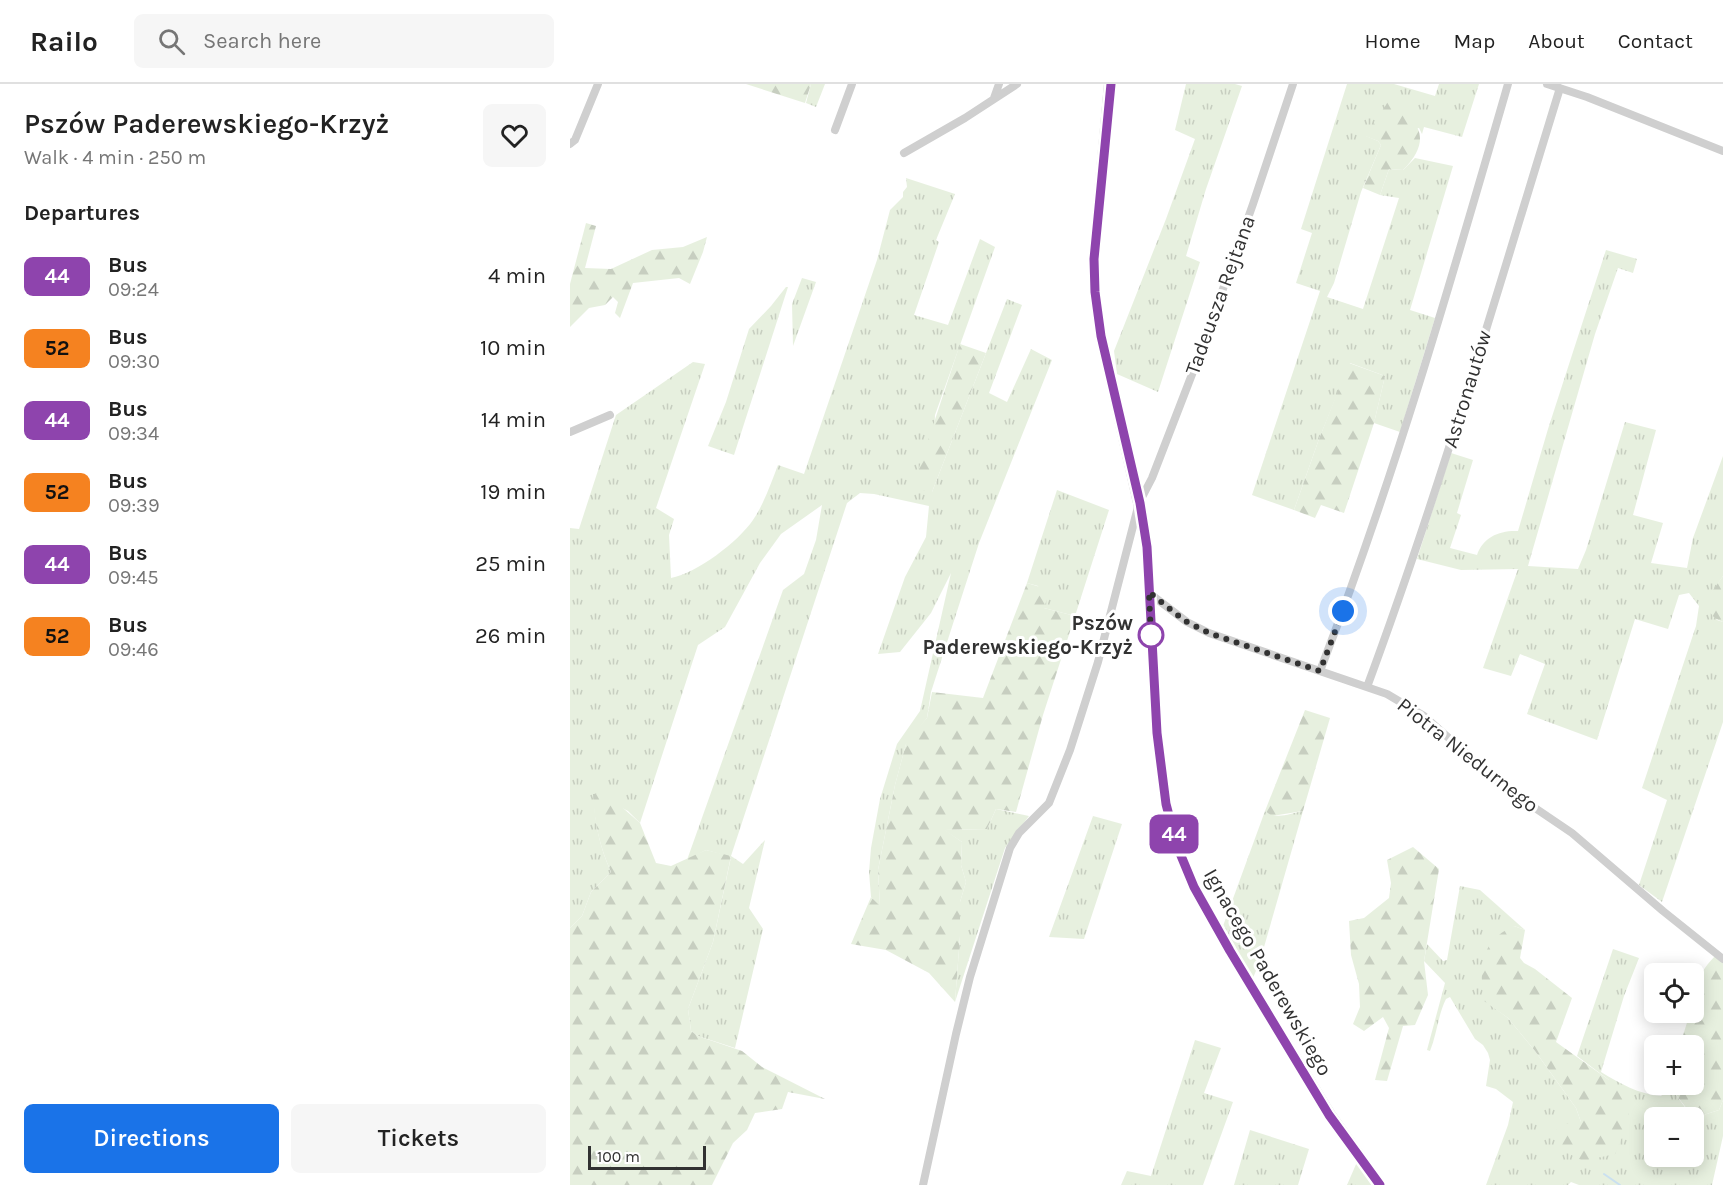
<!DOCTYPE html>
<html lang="en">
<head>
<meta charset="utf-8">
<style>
  body { margin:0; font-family:Karla,sans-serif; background:#f6f6f6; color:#222; height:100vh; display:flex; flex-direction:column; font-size:22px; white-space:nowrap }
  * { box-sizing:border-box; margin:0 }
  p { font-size:20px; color:#767676 }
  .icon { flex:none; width:33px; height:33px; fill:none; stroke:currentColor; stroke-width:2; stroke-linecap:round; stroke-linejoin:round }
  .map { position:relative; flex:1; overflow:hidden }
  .panel { display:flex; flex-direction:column; background:#fff; width:570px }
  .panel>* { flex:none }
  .badge { padding:0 12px; border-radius:9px; font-size:21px; line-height:39px }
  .tools { position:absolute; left:1074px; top:879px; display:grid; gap:12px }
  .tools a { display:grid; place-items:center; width:60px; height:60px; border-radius:9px; background:#fff; box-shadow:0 3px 15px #0003; font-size:30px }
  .scale { position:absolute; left:18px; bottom:15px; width:118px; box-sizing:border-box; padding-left:6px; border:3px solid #323232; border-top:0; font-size:16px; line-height:21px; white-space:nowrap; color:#323232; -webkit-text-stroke:4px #fff; paint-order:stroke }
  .you { position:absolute; width:30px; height:30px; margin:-15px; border:4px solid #fff; border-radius:50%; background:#1a73e8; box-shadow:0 0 0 9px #1a73e833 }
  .map>.badge { position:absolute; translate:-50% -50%; box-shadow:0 0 0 3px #fff }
  h2 { padding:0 24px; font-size:22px; line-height:54px }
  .round { display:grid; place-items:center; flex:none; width:63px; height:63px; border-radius:9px; background:#f6f6f6 }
  .headline { display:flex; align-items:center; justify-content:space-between; height:102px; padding:0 24px }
  h1 { font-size:28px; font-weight:600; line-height:45px }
  .action { display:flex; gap:12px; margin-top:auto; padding:12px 24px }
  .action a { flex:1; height:69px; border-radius:9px; background:#1a73e8; color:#fff; font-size:24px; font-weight:600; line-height:69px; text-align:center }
  .action a+a { background:#f6f6f6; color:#222 }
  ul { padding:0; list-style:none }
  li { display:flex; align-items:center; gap:18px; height:72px; padding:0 24px }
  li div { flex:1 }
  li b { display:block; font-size:22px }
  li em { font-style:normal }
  li .badge { min-width:66px; font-weight:700; text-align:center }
  header { display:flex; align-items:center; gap:36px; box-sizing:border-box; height:84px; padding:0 30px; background:#fff; border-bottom:2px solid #e0e0e0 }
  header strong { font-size:28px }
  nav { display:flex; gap:33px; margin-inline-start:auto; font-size:21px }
  .search { width:420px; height:54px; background:#f6f6f6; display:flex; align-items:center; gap:15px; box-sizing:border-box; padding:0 21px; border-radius:9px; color:#767676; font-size:22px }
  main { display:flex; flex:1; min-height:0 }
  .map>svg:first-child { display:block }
  .grass { fill:url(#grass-tufts) }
  .forest { fill:url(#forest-firs) }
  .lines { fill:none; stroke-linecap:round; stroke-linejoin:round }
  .stream { stroke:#cae0f0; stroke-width:2 }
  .street { stroke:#cfcfcf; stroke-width:8 }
  .secondary { stroke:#bcbcbc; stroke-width:12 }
  .line-casing { stroke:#fff; stroke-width:14 }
  .line { stroke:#8e44ad; stroke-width:9 }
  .walk { stroke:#323232; stroke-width:6; stroke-dasharray:0 10.8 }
  .stop-dot { fill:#fff; stroke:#8e44ad; stroke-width:3 }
  .labels { text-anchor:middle; stroke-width:6; stroke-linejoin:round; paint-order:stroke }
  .street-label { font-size:21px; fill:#323232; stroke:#fff }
  .stop-label { font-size:21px; font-weight:bold; fill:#323232; stroke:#fff; text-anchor:end }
</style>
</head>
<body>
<header>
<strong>Railo</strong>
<div class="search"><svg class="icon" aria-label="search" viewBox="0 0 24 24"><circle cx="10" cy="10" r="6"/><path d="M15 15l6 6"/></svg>Search here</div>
<nav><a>Home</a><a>Map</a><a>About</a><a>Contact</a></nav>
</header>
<main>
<section class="panel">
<div class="headline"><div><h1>Pszów Paderewskiego-Krzyż</h1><p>Walk · 4 min · 250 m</p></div><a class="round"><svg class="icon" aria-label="heart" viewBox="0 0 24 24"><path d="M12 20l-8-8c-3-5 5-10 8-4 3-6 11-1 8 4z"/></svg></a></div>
<h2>Departures</h2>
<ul>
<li><span class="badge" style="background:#8e44ad;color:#fff">44</span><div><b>Bus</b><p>09:24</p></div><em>4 min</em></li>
<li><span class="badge" style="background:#f58220;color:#111">52</span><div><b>Bus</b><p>09:30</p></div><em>10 min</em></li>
<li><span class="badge" style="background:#8e44ad;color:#fff">44</span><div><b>Bus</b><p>09:34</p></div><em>14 min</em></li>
<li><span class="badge" style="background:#f58220;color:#111">52</span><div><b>Bus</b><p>09:39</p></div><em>19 min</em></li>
<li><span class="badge" style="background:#8e44ad;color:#fff">44</span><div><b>Bus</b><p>09:45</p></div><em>25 min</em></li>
<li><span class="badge" style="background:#f58220;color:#111">52</span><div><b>Bus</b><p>09:46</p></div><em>26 min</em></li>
</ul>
<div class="action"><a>Directions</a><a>Tickets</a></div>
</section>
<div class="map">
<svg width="1153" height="1101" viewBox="0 0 1153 1101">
  <defs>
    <pattern id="grass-tufts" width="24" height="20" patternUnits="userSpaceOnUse" patternTransform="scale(1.5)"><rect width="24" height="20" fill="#e7f0df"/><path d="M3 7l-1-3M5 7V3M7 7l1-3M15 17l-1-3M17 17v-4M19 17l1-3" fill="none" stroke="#c7cec0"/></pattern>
    <pattern id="forest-firs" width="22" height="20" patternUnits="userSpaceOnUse" patternTransform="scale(1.5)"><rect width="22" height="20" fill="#e7f0df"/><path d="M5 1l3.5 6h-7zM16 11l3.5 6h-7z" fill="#c7cec0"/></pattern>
  </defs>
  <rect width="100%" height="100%" fill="#fff"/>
  <!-- grass -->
  <path class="grass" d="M241 0H255L246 23 236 19Z
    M616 0H665L672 2 636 105 616 172 630 178 588 308 547 290 544 267 596 135 625 55 605 46Z
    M777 0H824L865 12 869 0H909L892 53 854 43 852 50 849 44 796 52 808 57 811 61 791 108 764 199 757 213 793 225 829 114 810 111 819 85 833 86 845 74 883 82 840 226 865 234 830 348 804 339 815 292 780 279 749 355 724 426 682 411 750 207 726 199 742 149 731 145Z
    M336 94 385 110 366 156 369 158 344 231 378 241 410 155 425 163 365 331 362 408 437 215 452 221 419 309 437 318 461 265 482 276 409 459 361 608 357 634 336 660 325 701 308 786 310 823 301 813 299 788 301 764 310 715 327 660 350 627 381 489 361 529 330 568 308 570 335 493 356 453 359 422 304 410 290 409 277 419 161 772 173 780 195 756 179 824 193 845 165 964 128 952 121 947 118 925 143 858 161 773 136 766 117 776 213 506 234 490 246 456 252 421 211 450 190 479 155 543 128 561 70 739 58 727 24 710C24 737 30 764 41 788L21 808 12 832 0 844V444L9 445 46 331 123 278 135 280 86 424 104 435 99 451 101 494C127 489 168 458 183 436 194 420 201 399 208 381L234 390 307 176 320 126 333 113V108L337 103Z
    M1036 166 1067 175 1063 189 1048 184 1025 250 958 482 1008 485 1016 466 1055 338 1086 346 1063 431 1093 439 1081 479 1117 484 1123 454 1153 372V492L1137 516 1147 536 1153 538V638L1092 818 1069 801 1097 716 1072 704 1126 542 1129 522 1119 509 1109 511 1098 545 1065 535 1027 656 957 630 975 580 950 570 941 592 913 584 948 485 891 486 847 475 881 369 903 376 887 429 891 431 880 464 907 471C913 453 930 446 948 447L978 345Z
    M232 194 246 198 223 262 222 220Z
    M216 203H218L164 371 138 362 156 318 179 245 201 222Z
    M487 406 539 426 505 532 474 524 468 502 457 499Z
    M426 725 459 732 435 764 385 918 390 852V818L396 798 391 781 392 758 374 746 417 745Z
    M695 727C707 736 718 730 733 727L690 877 683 894 653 842Z
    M523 732 552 740 514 855 479 853Z
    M890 802 910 806 955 846 944 842 914 916 938 934 965 967 1006 1024 1011 1038 1013 1077 1039 996 1007 972 1043 865 1069 874 1054 912 1031 988C1051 1000 1068 1010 1091 1012L1100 1003 1123 1034H1084V1072H1124V1034L1149 1026 1153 1016V1052L1142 1101H1009L1001 1098 998 1101H916L938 1041 943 1018 926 1005 916 1002 920 976 918 969 913 961 905 955 880 913 876 915C868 931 867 950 860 967L857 966 875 899 854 877 857 860 873 877 877 876Z
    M625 956 651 964 634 1009 663 1018 633 1101H551L557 1087 581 1092Z
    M680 1046 739 1065 728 1101H664Z
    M787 1078 801 1099V1101H777Z"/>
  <!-- forest -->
  <path class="forest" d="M176 0H241L235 19Z
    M818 18C852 36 862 57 833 86L819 85 810 111 793 104 811 61 808 57 795 52Z
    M16 139 26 142 15 184 41 185 82 166 113 163 137 153 133 168 120 200 109 194 63 199 50 234 45 229 48 218 43 213 35 221 19 224 0 243V200Z
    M390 260 416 269 362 408 342 405Z
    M779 279 815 292 804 339 774 429 751 421 745 434 724 426 749 355Z
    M1153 492V538C1141 534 1139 527 1136 516Z
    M457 499 480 506 474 524 505 532 473 631 446 728 426 725 417 745 375 746 392 758 391 781 396 798 390 818V852L385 918 359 889 316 866 281 860 301 813 310 822 308 786 325 701 337 656 357 634 362 608 413 614Z
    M735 626 760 634 733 727 702 732 695 727Z
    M23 710H33L45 717 70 739 86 779 101 782 136 766 161 772 143 858 118 925 121 947 128 952 172 967 192 983 255 1015 218 1008 212 1025 185 1029 177 1046 163 1059 142 1101H0V844L12 832 21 808 41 788C30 764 24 737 23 710Z
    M843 763 869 785 854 877 858 911 845 941 833 942 817 997 805 996 819 944 813 933 794 947 783 940 790 923 789 900 781 871 779 837 794 834 819 814 821 799 817 776Z
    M944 842 955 846 950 874 954 879 965 885 1002 914 986 958 1039 996 1061 1017 1056 1044 1045 1070 1013 1077 988 1064 984 1049 991 1040 1011 1038 1006 1024 965 967 938 934 914 917C909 883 910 857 944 842Z
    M1145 872 1153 879V1016L1149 1026 1124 1034 1100 1003V1001L1124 1000V962L1110 961 1120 929 1124 928C1124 903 1127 891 1145 872Z"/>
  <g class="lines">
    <!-- stream -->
    <path class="stream" d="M1034 1090 1050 1101"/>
    <!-- street -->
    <path class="street" d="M977 0 1017 13 1153 67
      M424 14 429 0
      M265 46 282 0
      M0 60 5 56 28 0
      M334 69 395 34 447 0
      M0 348 40 331
      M579 509 617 538 639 549 817 610 854 632 934 703 1002 749 1093 827 1153 875
      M750 587C824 395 881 197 938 0
      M797 603C870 406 928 205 990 4
      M353 1101 386 950 400 893 440 764 449 749 479 719 500 666 528 578 569 419 582 394 631 267 683 120 723 0"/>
    <!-- secondary -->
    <path class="secondary" d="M540 0 524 175 525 208 531 252 569 419 577 463 587 649 596 720 607 762 624 803 660 867 760 1031 810 1101"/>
  </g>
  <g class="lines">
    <defs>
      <path id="line" d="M541 0 524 175 525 208 531 252 570 419 577 463 587 649 596 720 607 762 624 803 660 867 759 1031 810 1101"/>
    </defs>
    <!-- line casing -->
    <use href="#line" class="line-casing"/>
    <!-- line -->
    <use href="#line" class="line"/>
    <!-- walk -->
    <path class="walk" d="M581 551V554L579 508 615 537 639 549 750 587 773 527"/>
  </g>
  <!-- markers -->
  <circle class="stop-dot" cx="581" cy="551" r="12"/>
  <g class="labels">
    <!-- street labels -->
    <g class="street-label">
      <text transform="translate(650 211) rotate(-70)" y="7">Tadeusza Rejtana</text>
      <text transform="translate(897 305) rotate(-73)" y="7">Astronautów</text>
      <text transform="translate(898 671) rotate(38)" y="7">Piotra Niedurnego</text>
      <text transform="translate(698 888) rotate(60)" y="7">Ignacego Paderewskiego</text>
    </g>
    <!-- stop labels -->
    <g class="stop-label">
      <text x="563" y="546">Pszów<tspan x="563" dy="24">Paderewskiego-Krzyż</tspan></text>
    </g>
  </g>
</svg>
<div class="tools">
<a><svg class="icon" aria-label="locate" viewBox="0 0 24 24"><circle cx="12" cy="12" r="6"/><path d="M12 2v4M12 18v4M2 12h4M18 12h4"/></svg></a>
<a>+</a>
<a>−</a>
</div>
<div class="scale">100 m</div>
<div class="you" style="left:773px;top:527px"></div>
<b class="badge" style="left:604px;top:750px;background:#8e44ad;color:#fff">44</b>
</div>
</main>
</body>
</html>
